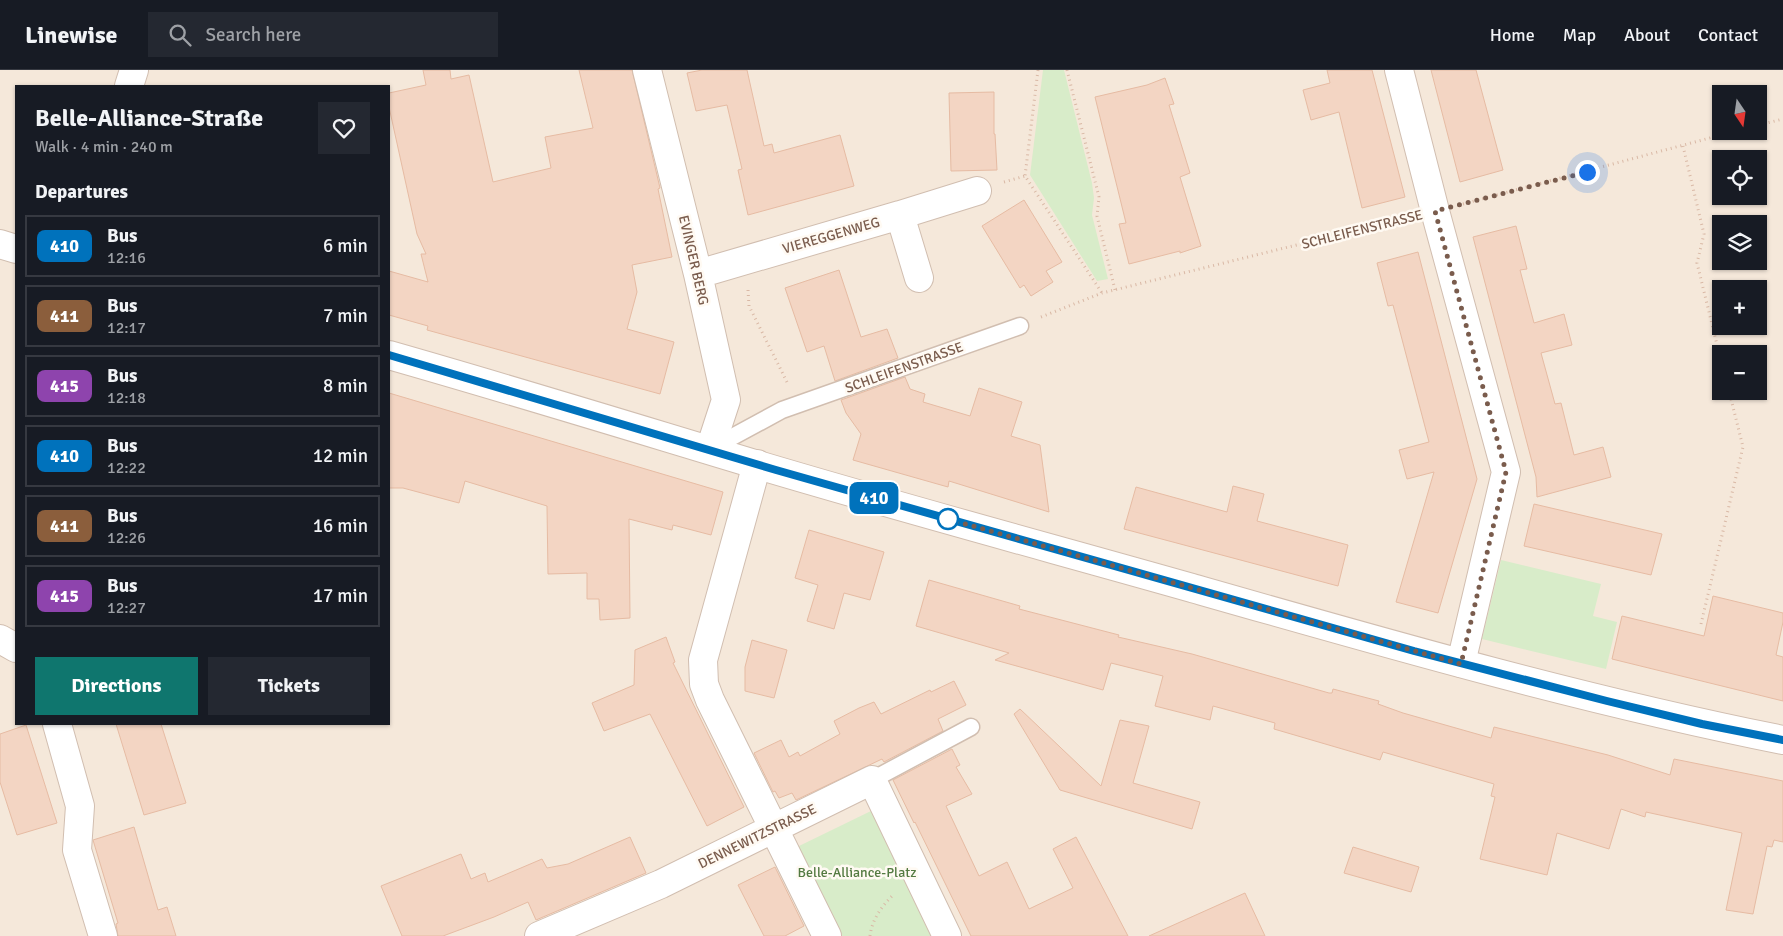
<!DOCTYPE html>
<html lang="en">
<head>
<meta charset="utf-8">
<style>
  body { margin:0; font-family:Signika,sans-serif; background:#242831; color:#f1f3f6; height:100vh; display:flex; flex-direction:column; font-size:19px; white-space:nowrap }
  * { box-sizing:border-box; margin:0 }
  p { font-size:16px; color:#9ea1a6 }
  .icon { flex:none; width:28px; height:28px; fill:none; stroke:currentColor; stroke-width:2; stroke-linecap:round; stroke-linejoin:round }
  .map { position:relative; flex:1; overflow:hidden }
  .drawer { position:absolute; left:15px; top:15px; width:375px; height:640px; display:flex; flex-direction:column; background:#171b24; border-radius:0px; box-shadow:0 1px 4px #0004 }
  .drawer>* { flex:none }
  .badge { padding:0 10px; border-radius:8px; font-size:18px; line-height:32px }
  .needle { width:32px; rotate:167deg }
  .buttons { position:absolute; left:1712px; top:15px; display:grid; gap:10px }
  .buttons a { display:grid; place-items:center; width:55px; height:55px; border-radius:0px; background:#171b24; box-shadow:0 1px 4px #0004; font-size:25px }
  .you { position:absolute; width:25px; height:25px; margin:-12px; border:4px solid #fff; border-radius:50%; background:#1a73e8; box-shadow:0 0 0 8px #1a73e833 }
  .map>.badge { position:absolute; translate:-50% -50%; box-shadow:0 0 0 2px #fff }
  h2 { padding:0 20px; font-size:19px; line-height:45px }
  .round { display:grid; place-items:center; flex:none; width:52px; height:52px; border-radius:0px; background:#242831 }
  .head { display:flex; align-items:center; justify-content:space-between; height:85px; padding:0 20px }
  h1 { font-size:24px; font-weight:700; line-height:38px }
  .action { display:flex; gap:10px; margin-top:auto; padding:10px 20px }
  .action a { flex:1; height:58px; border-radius:0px; background:#0f766e; color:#fff; font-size:20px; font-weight:700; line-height:58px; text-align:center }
  .action a+a { background:#242831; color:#f1f3f6 }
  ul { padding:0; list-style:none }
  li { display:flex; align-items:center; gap:15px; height:62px; margin:0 10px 8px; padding:0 10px; border:2px solid #363941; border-radius:0px }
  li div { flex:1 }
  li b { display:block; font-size:19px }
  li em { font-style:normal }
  li .badge { min-width:55px; font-weight:700; text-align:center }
  header { display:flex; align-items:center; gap:30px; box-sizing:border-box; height:70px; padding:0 25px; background:#171b24; border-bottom:1px solid #363941 }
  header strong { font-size:24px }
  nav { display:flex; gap:28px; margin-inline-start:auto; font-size:18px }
  .search { width:350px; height:45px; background:#242831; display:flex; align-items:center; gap:12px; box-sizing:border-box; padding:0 18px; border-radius:0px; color:#9ea1a6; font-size:19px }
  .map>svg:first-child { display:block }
  .residential { fill:#f5e8da; fill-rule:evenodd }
  .green { fill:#d8ecc9 }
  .building { fill:#f3d5c3; stroke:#e6bba3 }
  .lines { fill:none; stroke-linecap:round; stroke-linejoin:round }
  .service-casing { stroke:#d1beb0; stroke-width:19 }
  .minor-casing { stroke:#d1beb0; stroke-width:30 }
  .tertiary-casing { stroke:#d1beb0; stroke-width:30 }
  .path { stroke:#d9b8a5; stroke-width:3; stroke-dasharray:1 4; stroke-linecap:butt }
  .service { stroke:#fff; stroke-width:16 }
  .minor { stroke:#fff; stroke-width:28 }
  .tertiary { stroke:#fff; stroke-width:28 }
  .line-casing { stroke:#fff; stroke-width:11 }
  .line { stroke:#0072bc; stroke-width:8 }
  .walk { stroke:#7a5c4d; stroke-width:5; stroke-dasharray:0 9 }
  .stop-dot { fill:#fff; stroke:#0072bc; stroke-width:2.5 }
  .labels { text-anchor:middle; stroke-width:5; stroke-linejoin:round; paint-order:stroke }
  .street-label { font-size:14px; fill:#7a5c4d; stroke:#fffaf3 }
  .park-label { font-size:14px; fill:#537a41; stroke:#fffaf3 }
</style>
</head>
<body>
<header>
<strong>Linewise</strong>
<div class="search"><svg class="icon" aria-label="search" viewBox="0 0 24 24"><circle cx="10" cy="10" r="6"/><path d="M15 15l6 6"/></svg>Search here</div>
<nav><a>Home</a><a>Map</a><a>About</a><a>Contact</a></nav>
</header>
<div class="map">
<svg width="1783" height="866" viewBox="0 0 1783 866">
  <rect width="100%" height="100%" fill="#fdf6ec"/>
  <!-- residential -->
  <path class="residential" d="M0 0H1783V866H0ZM16 16H389V654H16ZM1721 24H1759V61H1721ZM1721 89H1759V126H1721ZM1721 154H1759V191H1721ZM1721 219H1759V256H1721ZM1721 284H1759V321H1721Z"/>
  <!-- green -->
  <path class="green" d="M1043 0H1064L1092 113 1094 128 1092 145 1108 209 1097 211 1030 105Z
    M1501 490 1601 514 1593 546 1617 552 1606 599 1482 569Z
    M873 740 934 866H841L797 777Z"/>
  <!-- building -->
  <path class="building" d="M423 0H450L451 9 469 5 493 112 551 98 545 67 593 58 579 0H632L660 118 658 119 672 187 632 195 637 222 627 259 674 272 660 324 427 260 428 256 389 245V201L428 212 421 184H426L417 164 389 37V23L426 15Z
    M702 0H747L764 76 772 74 774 83 840 65 854 116 748 145 738 100 742 99 727 35 696 41 687 3Z
    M1327 0H1372L1405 127 1362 138 1339 42 1311 50 1303 20 1330 13Z
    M1431 0H1476L1503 100 1460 112Z
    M1165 8 1174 34 1169 35 1190 103 1180 107 1201 176 1180 183V181L1129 194 1119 154 1126 153 1095 27 1147 15Z
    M994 22V64H995L997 100 951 101 949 23Z
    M1024 130 1062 192 1046 201 1053 212 1031 226 1024 215 1020 218 982 156Z
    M1516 156 1527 199 1520 200 1534 253 1564 244 1572 275 1541 283 1555 334 1561 333 1574 385 1603 377 1611 407 1537 427 1536 407 1473 167Z
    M1418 182 1477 409 1438 543 1396 532 1434 402 1407 409 1399 380 1429 372 1393 235 1388 236 1377 193Z
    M839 200 861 267 887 259 898 288 835 311 824 276 807 282 785 218Z
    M905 307 910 319 925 324 923 332 970 346 979 318 1022 332 1011 366 1040 375 1049 442 949 411 948 417 853 390 861 364 846 343 841 330Z
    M389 323 723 422 711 465 673 455 672 460 629 449 630 548 600 550 599 529H587V503L548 504 547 436 465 411 459 433 403 418H389Z
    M1233 416 1264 424 1257 451 1348 475 1338 516 1124 459 1136 417 1227 442Z
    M1534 434 1662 464 1651 505 1524 476Z
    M809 460 884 482 870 530 844 523 834 559 807 551 818 515 795 508Z
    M929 510 1020 536 1019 539 1119 565 1118 567 1192 584 1329 623H1332L1333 619 1379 631 1378 634 1403 643 1491 668 1494 657 1608 685 1670 705 1674 689 1783 711V772L1774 770 1772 777 1767 776 1753 844 1726 840 1742 763 1646 742 1645 747 1621 739 1609 779 1557 763 1547 805 1480 789 1495 727 1491 726 1494 714 1383 682 1380 690 1274 659 1275 653 1213 636 1210 650 1155 636 1163 606 1111 593 1103 620 995 590 1009 583 916 556Z
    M1713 526 1783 543V552L1776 585 1783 587V631L1612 589 1622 546 1704 566Z
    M666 567 675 592 673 593 744 737 707 756 650 644 604 661 592 633 634 615 635 580Z
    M752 570 787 580 774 628 745 621V597Z
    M954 611 966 635 938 649 943 661 884 692 882 689 796 730 792 723 779 728 775 721 773 722 754 683 781 670 789 687 798 682 800 686 840 664 834 651 859 638 874 632 881 644 930 620 931 622Z
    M1020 639 1101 716 1120 650 1149 656 1133 713 1200 732 1192 759 1060 720 1014 644Z
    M116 654H161L186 733 144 745Z
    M26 655 57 753 17 765 0 712V664Z
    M952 679 960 695 956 697 972 724 946 736 979 806 1007 792 1029 839 1073 818 1053 779 1076 767 1128 866H971L915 752 914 753 893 710Z
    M134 757 158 840 167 837 176 866H118L116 854 118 853 93 770Z
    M630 767 646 803 536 850 528 832 494 847 443 866H402L381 816 461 784 471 809 485 803 488 812 542 789 547 798 568 794Z
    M1353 777 1419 797 1411 822 1344 803Z
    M775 797 804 856 785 866H764L738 815Z
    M1245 823 1265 866H1149Z"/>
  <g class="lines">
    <defs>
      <path id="service" d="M710 379 782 340 1020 256
        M872 710 971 657"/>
      <path id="minor" d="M647 0 698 204 726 330 710 379
        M1399 0 1435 141 1506 402 1461 593
        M129 16 134 0
        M900 145 977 121
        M698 204 900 145 919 208
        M757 394 703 590 704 614 710 630 827 866
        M0 569 16 578
        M57 654 80 736 77 780 103 866
        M539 866 661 814 872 710 947 866"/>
      <path id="tertiary" d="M0 174 16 179
        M389 285C512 320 635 358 758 395 902 438 1047 477 1192 518 1388 574 1583 630 1783 670"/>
    </defs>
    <!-- service casing -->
    <use href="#service" class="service-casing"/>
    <!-- minor casing -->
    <use href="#minor" class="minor-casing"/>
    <!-- tertiary casing -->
    <use href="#tertiary" class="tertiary-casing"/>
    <!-- path -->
    <path class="path" d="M1038 0 1025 106 1102 223
      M1067 0 1099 127 1097 146 1115 220
      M1759 55 1783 49
      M1683 76 1704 164 1697 193 1721 291
      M1004 112 1025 106
      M1463 134 1736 61
      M748 220 749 236 787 312
      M1041 247 1102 223 1406 148
      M1701 554 1743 377 1729 321
      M870 866C872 849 882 836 894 824"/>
    <!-- service -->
    <use href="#service" class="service"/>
    <!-- minor -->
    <use href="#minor" class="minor"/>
    <!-- tertiary -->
    <use href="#tertiary" class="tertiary"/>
  </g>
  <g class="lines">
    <defs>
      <path id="line" d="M389 285 776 400 1414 581 1607 631 1702 654 1783 670"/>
    </defs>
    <!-- line casing -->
    <use href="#line" class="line-casing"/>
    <!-- line -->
    <use href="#line" class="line"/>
    <!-- walk -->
    <path class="walk" d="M948 449 1461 594 1506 402 1435 141 1587 102"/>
  </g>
  <!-- markers -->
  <circle class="stop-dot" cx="948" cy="449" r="10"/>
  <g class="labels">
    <!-- street labels -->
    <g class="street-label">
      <text transform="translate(1362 159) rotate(-14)" y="5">SCHLEIFENSTRASSE</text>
      <text transform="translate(831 165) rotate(-16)" y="5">VIEREGGENWEG</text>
      <text transform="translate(694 190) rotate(77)" y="5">EVINGER BERG</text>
      <text transform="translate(904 297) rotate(-20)" y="5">SCHLEIFENSTRASSE</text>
      <text transform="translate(757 766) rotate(-26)" y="5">DENNEWITZSTRASSE</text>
    </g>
    <!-- park labels -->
    <g class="park-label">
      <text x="857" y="807">Belle-Alliance-Platz</text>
    </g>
  </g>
</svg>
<div class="buttons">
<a><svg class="needle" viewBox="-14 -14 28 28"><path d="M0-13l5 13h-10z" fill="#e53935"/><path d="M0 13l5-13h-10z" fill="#9ea1a6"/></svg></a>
<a><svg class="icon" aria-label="locate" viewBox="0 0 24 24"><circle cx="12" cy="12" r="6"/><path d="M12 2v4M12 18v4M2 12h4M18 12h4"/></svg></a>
<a><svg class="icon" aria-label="layers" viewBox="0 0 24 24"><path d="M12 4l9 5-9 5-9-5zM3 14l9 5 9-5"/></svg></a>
<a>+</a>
<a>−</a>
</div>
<div class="you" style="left:1587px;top:102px"></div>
<b class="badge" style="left:874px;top:428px;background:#0072bc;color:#fff">410</b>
<section class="drawer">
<div class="head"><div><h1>Belle-Alliance-Straße</h1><p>Walk · 4 min · 240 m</p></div><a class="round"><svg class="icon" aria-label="heart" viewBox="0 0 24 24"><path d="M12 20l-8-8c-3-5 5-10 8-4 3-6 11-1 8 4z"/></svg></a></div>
<h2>Departures</h2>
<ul>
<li><span class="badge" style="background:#0072bc;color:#fff">410</span><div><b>Bus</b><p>12:16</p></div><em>6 min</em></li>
<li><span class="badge" style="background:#8b5e3c;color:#fff">411</span><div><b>Bus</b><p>12:17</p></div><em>7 min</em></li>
<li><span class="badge" style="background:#8e44ad;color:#fff">415</span><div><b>Bus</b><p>12:18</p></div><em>8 min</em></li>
<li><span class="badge" style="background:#0072bc;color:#fff">410</span><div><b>Bus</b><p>12:22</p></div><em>12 min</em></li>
<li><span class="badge" style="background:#8b5e3c;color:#fff">411</span><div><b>Bus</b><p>12:26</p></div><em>16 min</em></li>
<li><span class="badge" style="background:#8e44ad;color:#fff">415</span><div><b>Bus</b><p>12:27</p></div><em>17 min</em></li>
</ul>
<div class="action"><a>Directions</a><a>Tickets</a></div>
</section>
</div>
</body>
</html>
